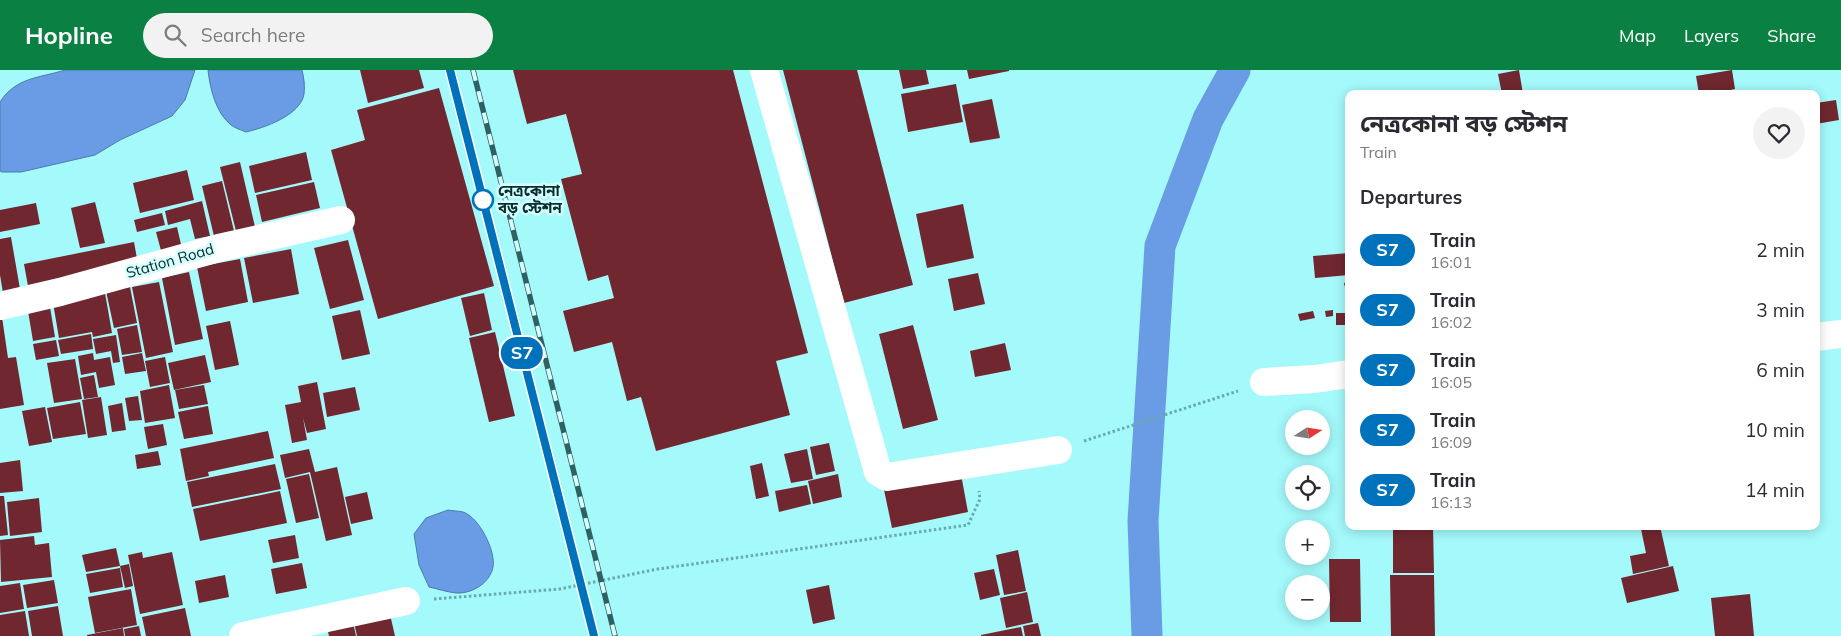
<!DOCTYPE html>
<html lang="en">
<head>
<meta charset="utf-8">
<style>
  body { margin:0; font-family:Mulish,"Noto Sans Bengali",sans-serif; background:#f2f2f3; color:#2b2b33; height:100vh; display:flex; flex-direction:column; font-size:19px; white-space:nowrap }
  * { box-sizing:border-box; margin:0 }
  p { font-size:16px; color:#7c7c81 }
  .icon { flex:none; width:28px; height:28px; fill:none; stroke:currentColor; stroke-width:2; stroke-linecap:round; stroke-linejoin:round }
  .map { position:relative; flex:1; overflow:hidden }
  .details { position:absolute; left:1345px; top:20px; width:475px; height:440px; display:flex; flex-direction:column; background:#fff; border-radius:10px; box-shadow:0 2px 12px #0003 }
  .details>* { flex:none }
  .badge { padding:0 10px; border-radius:16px; font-size:18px; line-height:32px }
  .needle { width:32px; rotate:78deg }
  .tools { position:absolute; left:1285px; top:340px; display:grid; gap:10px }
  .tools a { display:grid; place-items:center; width:45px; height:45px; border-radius:50%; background:#fff; box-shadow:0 2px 12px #0003; font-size:25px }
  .map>.badge { position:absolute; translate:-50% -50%; box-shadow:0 0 0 2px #fff }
  h2 { padding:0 15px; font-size:19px; line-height:45px }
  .round { display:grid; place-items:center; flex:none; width:52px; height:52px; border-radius:26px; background:#f2f2f3 }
  .summary { display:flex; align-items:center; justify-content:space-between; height:85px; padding:0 15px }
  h1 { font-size:24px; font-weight:700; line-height:38px }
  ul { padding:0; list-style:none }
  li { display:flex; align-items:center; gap:15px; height:60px; padding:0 15px }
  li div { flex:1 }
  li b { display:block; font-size:19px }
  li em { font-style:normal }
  li .badge { min-width:55px; font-weight:700; text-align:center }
  header { display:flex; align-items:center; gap:30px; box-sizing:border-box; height:70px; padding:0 25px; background:#0b8043; color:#fff }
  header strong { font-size:24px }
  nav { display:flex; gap:28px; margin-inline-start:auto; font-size:18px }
  .search { width:350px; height:45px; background:#f2f2f3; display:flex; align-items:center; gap:12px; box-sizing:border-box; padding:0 18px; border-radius:28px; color:#7c7c81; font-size:19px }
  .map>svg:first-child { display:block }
  .water { fill:#699ce4; stroke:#4c7bad }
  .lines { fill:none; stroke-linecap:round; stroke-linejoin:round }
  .canal { stroke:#699ce4; stroke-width:31 }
  .building { fill:#70272f }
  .path { stroke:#68abac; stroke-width:3; stroke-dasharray:2.5 2.5; stroke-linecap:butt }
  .minor { stroke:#fff; stroke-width:28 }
  .rail-casing { stroke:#2f6162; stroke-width:5.5 }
  .rail { stroke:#d6feff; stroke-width:4; stroke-dasharray:11; stroke-linecap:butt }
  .line-casing { stroke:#fff; stroke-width:11 }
  .line { stroke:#0072bc; stroke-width:8 }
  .stop-dot { fill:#fff; stroke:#0072bc; stroke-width:2.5 }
  .labels { text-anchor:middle; stroke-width:5; stroke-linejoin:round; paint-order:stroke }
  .stop-label { font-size:15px; font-weight:bold; fill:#072d2e; stroke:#d6feff; text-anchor:start }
  .street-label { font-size:15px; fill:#072d2e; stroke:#d6feff }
</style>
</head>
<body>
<header>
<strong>Hopline</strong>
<div class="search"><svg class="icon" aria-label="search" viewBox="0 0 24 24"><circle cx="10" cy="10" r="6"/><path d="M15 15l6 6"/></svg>Search here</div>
<nav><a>Map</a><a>Layers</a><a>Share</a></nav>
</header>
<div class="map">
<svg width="1841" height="566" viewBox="0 0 1841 566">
  <rect width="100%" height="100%" fill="#a4f9fb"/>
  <!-- water -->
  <path class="water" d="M65 0H195L185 30 172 46 120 70 95 85 21 102H2L0 101V32C16 7 40 8 65 0Z
    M208 0H302C304 8 305 16 304 24 301 45 264 58 246 62 241 60 235 58 231 55 216 43 210 19 208 0Z
    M448 440C453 441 459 441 463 442 479 447 496 481 493 497 490 513 472 524 456 523 447 522 438 519 429 517L419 495 414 464 426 448Z"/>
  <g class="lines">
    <!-- canal -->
    <path class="canal" d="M1147 566 1143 451 1160 176 1208 49 1235 0"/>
  </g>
  <!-- building -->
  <path class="building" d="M360 0H419L424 18 368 33Z
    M513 0H733L808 283 776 291 790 345 656 381 641 327 627 331 612 272 574 282 563 241 614 228 608 205 588 211 561 109 582 104 566 44 527 54Z
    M783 0H857L913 215 844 233Z
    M899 0H926L929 14 903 19Z
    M967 0H1009V1L969 9Z
    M1519 0 1523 24H1502L1498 4Z
    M1732 0 1735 19 1713 24H1699L1696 6Z
    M956 14 963 52 908 62 901 24Z
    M439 18 494 216 378 249 331 80 365 70 357 40Z
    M992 29 1000 68 970 73 962 35Z
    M1836 30 1839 50 1816 54V33Z
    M306 82 312 110 255 123 249 96Z
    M240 92 255 157 236 161 220 97Z
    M187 100 194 130 140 143 133 113Z
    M222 111 234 161 214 166 202 116Z
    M314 112 320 138 262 152 256 125Z
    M202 131 210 166 195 169 190 149 168 155 165 141Z
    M95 132 105 173 80 178 71 138Z
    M36 133 40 154 0 162V140Z
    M963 134 974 188 927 198 916 144Z
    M162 143 165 155 137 162 134 150Z
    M177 157 183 183 163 188 156 162Z
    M11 167 20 219 3 223 0 205V169Z
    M348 170 364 230 330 239 314 178Z
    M134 172 138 194 28 216 24 194Z
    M291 179 299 224 253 233 244 188Z
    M1349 183V205L1315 208 1313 186Z
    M240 189 248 232 206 241 197 197Z
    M189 202 203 269 175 275 162 208Z
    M978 203 985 234 954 241 948 209Z
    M159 212 173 282 146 288 132 217Z
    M1349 212V231H1348L1344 213Z
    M130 217 137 253 114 258 106 221Z
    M105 223 112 263 93 267 92 262 59 268 53 233Z
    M484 223 492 260 470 266 461 228Z
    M50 237 55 267 33 271 28 241Z
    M360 240 370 284 342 290 332 246Z
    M1333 240V246L1326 247 1325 241Z
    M1313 241 1315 248 1300 251 1298 244Z
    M1336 243H1349V255H1336Z
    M0 247H2L8 288 16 287 24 335 0 339Z
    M230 251 239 295 215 300 206 256Z
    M137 255 142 282 122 285 117 259Z
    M913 255 938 350 903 359 879 264Z
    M495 262 515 346 489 352 469 268Z
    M91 264 93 279 61 284 58 270Z
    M116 265 120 292 113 293 111 281 96 284 93 269Z
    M56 270 59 286 36 290 33 274Z
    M1005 273 1011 300 975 307 970 281Z
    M93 283 94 290 110 287 115 315 99 318 96 302 81 305 78 286Z
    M142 283 146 301 125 304 122 287Z
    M205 285 211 312 174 320 168 293Z
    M165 287 170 313 150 317 145 291Z
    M75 289 82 329 54 333 47 293Z
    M94 305 98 327 84 329 80 308Z
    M317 312 326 359 307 363 303 348 307 370 292 373 285 335 301 332 298 316Z
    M169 315 175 348 145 353 140 321Z
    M204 315 208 334 179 339 175 320Z
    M355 317 360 340 327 347 323 323Z
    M138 326 142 350 129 351 125 328Z
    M101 327 107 365 88 368 82 330Z
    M80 332 86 364 53 369 47 338Z
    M122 333 126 360 112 362 108 336Z
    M208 336 213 364 184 369 178 342Z
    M45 337 52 372 29 376 22 341Z
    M163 354 167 375 148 379 144 357Z
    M268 361 274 388 208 402 209 406 186 411 180 379Z
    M829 373 835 401 816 405 810 377Z
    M309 379 315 402 337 397 352 465 326 471 310 402 285 408 280 385Z
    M807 379 813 409 791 413 784 384Z
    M158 381 161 395 137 399 135 385Z
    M20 390 23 421 0 423V393Z
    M762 393 769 426 756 429 750 396Z
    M275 394 281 419 192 437 187 412Z
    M960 399 968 442 892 458 883 415Z
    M309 404 319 448 296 453 286 409Z
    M838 404 842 427 813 434 808 411Z
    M807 415 811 434 779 442 775 421Z
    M280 421 287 453 200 471 193 439Z
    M367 422 373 449 351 454 345 427Z
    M0 426H4L8 465 0 466Z
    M39 428 42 462 10 466 7 432Z
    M1433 456 1434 503H1393V457Z
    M1655 456H1660L1669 496 1633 504 1630 486 1646 483 1641 459Z
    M295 465 299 488 273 493 268 470Z
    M34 466 35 475 49 473 52 507 1 512 0 470Z
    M116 478 120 496 86 502 82 485Z
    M1018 480 1026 521 1004 525 996 485Z
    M142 482 143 488 172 482 183 535 140 544 128 485Z
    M1329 489H1360L1361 552H1330Z
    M302 493 307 518 276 524 271 499Z
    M129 494 133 516 125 518 120 496Z
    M1673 496 1679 521 1627 533 1621 508Z
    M120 498 123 517 90 523 86 504Z
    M994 499 1000 525 980 530 974 503Z
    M225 505 229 527 199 533 195 511Z
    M1390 505H1434L1435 566H1391Z
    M54 510 58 533 27 538 23 515Z
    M20 513 24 539 0 543V516Z
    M829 515 835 549 813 554 806 520Z
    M131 519 137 555 95 563 88 527Z
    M1027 522 1033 552 1006 558 1000 528Z
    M1750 524 1754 566H1715L1711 528Z
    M58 536 63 566H32L28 541Z
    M185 538 191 566H146L142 547Z
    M389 540 395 566H357L353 548Z
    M25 541 29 566H0V545Z
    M352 548 356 566H329L326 553Z
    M1038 553 1041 566H1025L1023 556Z
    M139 556 141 566H125L124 559Z
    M1021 557 1023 566H981V565Z
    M123 558 124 566H87V565Z"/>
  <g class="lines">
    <!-- path -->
    <path class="path" d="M1084 371 1238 321
      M434 529 560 519 658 499 968 455 980 429 979 421"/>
    <!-- minor -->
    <path class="minor" d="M764 0 878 402 887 407 1058 380
      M0 236 60 222 219 178 341 150
      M1816 267 1841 264
      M1264 312 1315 309 1349 304
      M243 566 406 531"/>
    <defs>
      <path id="rail" d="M450 0 594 566
        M473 0 615 566"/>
    </defs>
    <!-- rail casing -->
    <use href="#rail" class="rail-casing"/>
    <!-- rail -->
    <use href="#rail" class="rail"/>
  </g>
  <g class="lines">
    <defs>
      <path id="line" d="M450 0 594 566"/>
    </defs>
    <!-- line casing -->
    <use href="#line" class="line-casing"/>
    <!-- line -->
    <use href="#line" class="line"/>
  </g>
  <!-- markers -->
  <circle class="stop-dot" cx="483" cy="130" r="10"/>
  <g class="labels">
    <!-- stop labels -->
    <g class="stop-label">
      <text x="498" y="126">নেত্রকোনা<tspan x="498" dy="17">বড় স্টেশন</tspan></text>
    </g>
    <!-- street labels -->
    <g class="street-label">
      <text transform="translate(170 191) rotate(-16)" y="5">Station Road</text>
    </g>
  </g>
</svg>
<div class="tools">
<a><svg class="needle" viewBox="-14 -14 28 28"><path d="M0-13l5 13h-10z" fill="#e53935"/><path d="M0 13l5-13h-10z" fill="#7c7c81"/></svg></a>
<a><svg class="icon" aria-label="locate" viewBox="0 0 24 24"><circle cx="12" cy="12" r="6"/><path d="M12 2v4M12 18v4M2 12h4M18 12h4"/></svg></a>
<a>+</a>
<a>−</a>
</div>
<b class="badge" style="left:522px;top:283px;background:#0072bc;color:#fff">S7</b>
<section class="details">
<div class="summary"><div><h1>নেত্রকোনা বড় স্টেশন</h1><p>Train</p></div><a class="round"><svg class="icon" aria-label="heart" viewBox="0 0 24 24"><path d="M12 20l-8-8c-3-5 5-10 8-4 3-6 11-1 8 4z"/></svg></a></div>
<h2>Departures</h2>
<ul>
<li><span class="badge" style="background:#0072bc;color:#fff">S7</span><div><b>Train</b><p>16:01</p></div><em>2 min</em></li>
<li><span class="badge" style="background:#0072bc;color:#fff">S7</span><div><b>Train</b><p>16:02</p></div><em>3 min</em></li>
<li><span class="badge" style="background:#0072bc;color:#fff">S7</span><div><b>Train</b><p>16:05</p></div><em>6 min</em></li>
<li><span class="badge" style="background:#0072bc;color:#fff">S7</span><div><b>Train</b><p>16:09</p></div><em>10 min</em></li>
<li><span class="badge" style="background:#0072bc;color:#fff">S7</span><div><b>Train</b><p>16:13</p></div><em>14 min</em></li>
</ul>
</section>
</div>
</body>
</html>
